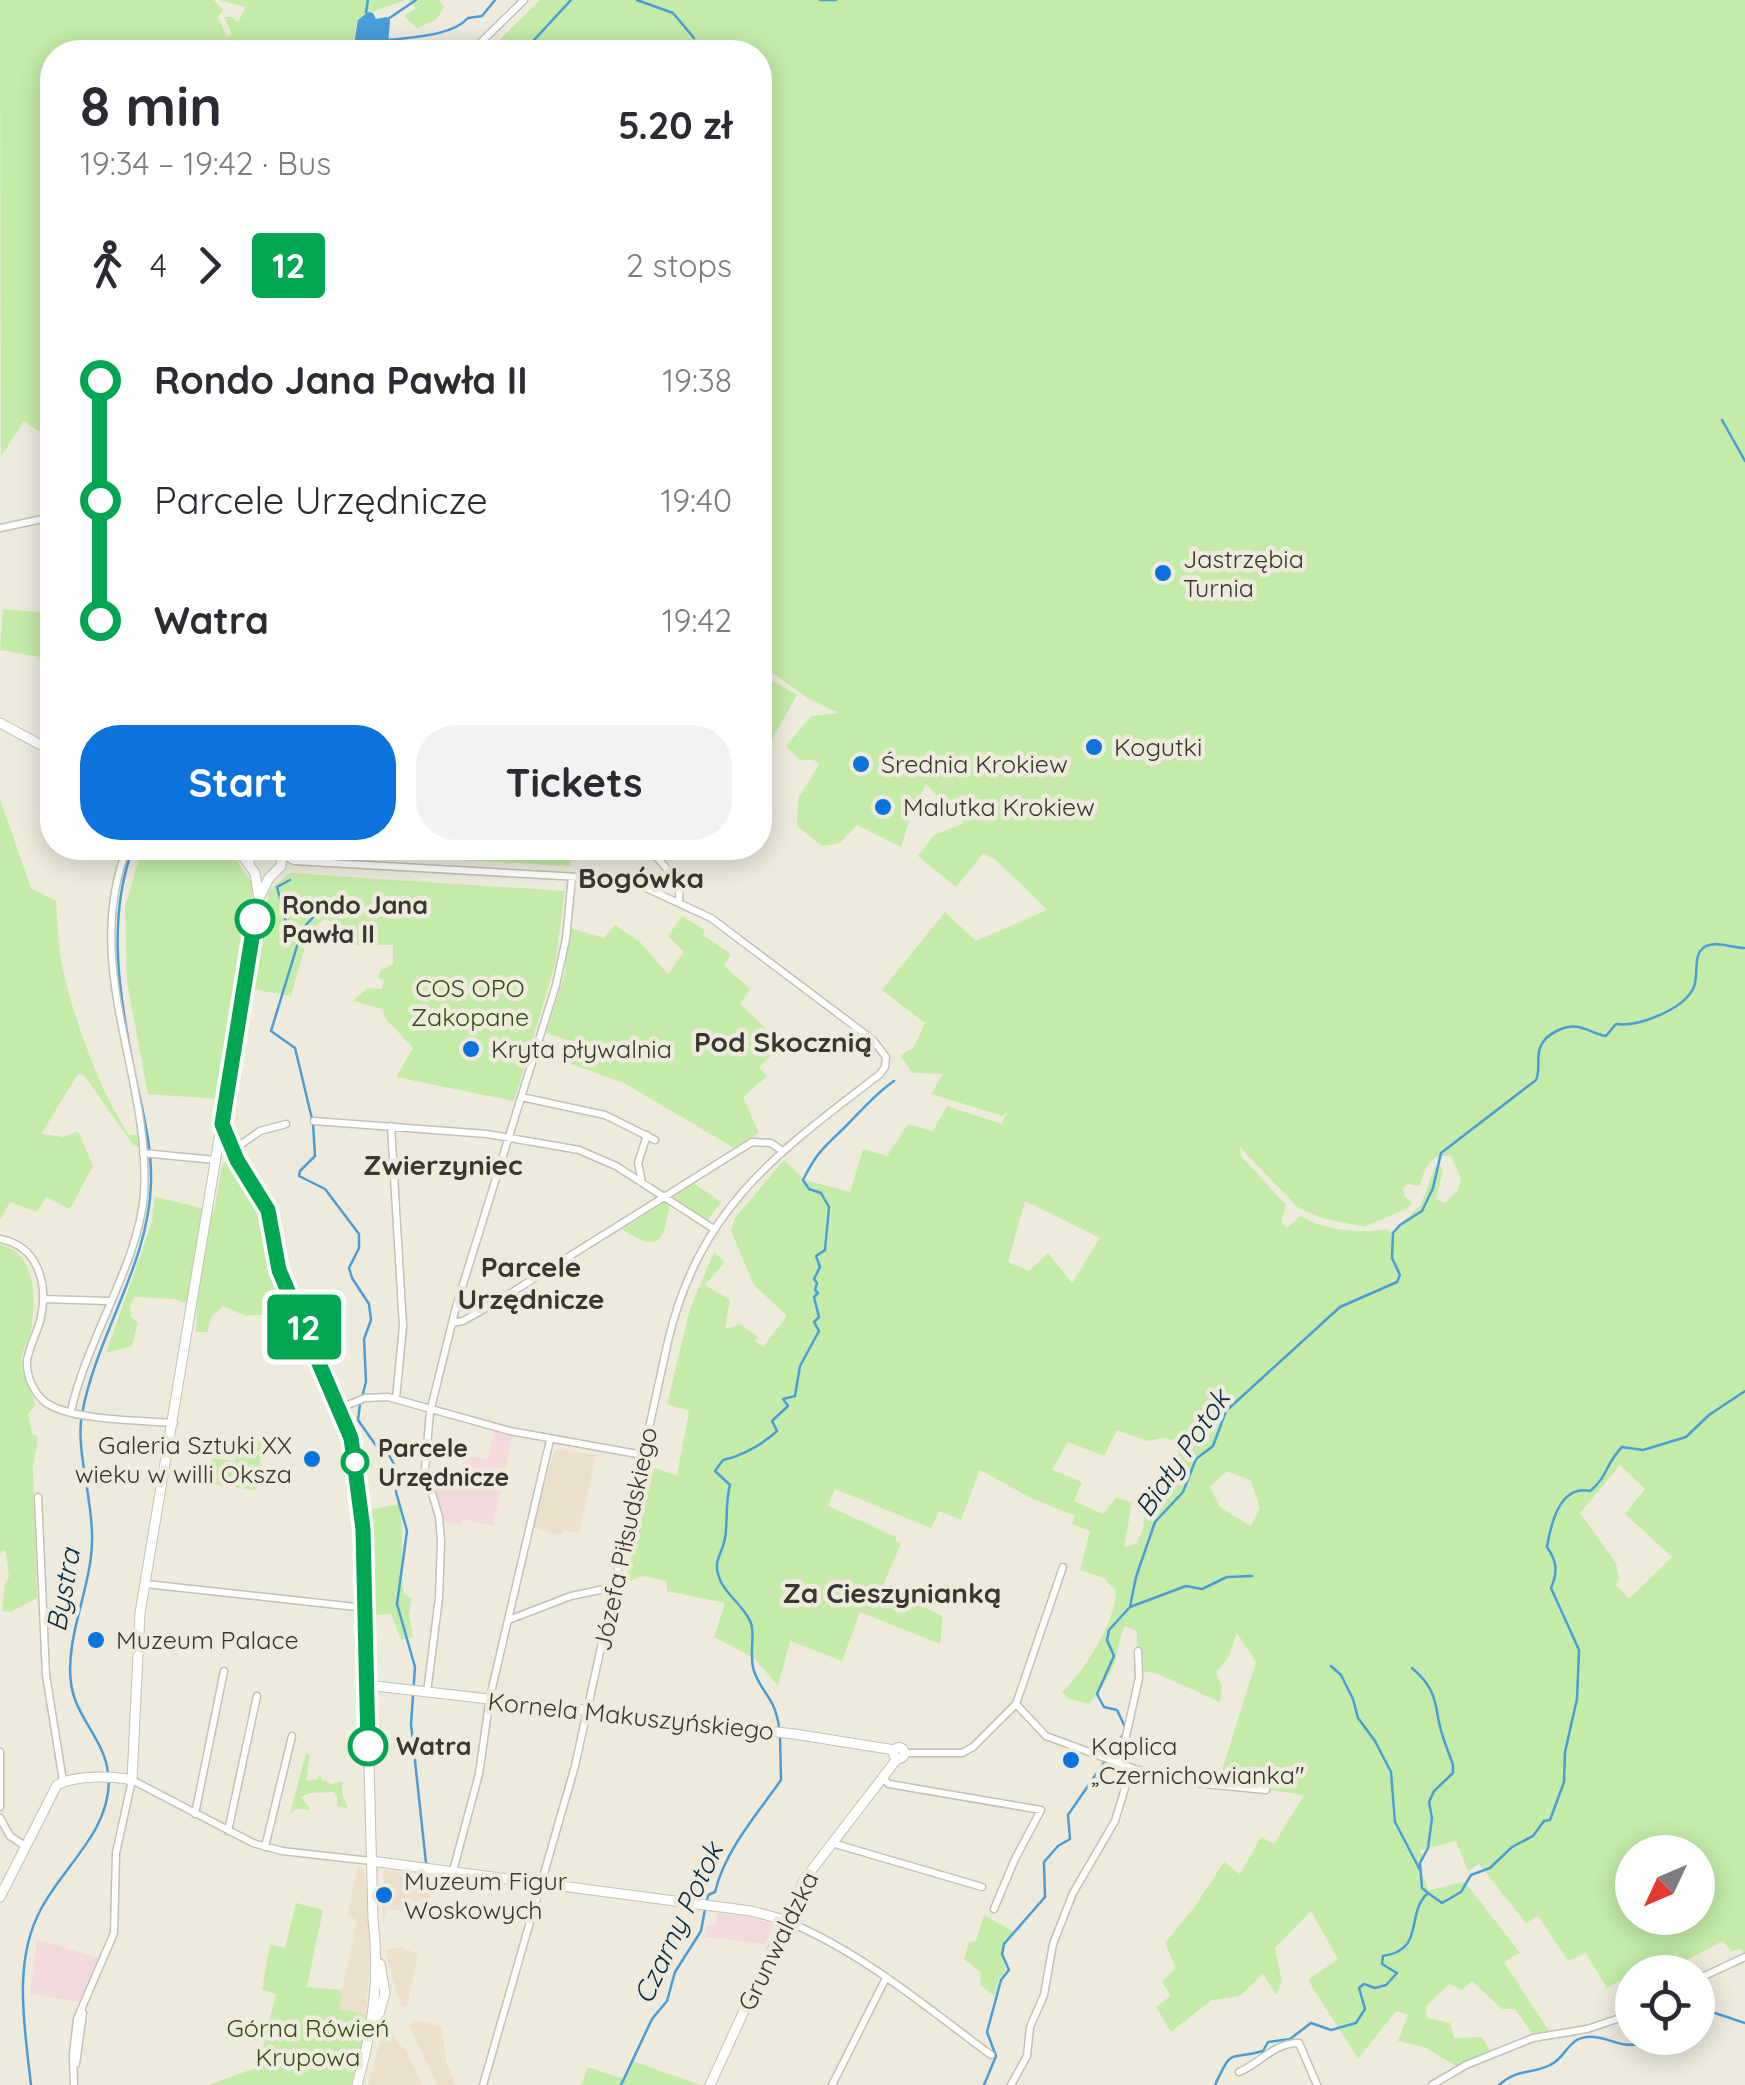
<!DOCTYPE html>
<html lang="en">
<head>
<meta charset="utf-8">
<style>
  body { margin:0; font-family:Quicksand,sans-serif; background:#f2f2f3; color:#2b2b33; height:100vh; display:flex; flex-direction:column; font-size:38px; white-space:nowrap }
  * { box-sizing:border-box; margin:0 }
  p { font-size:32px; color:#7c7c81 }
  .icon { flex:none; width:55px; height:55px; fill:none; stroke:currentColor; stroke-width:2; stroke-linecap:round; stroke-linejoin:round }
  .map { position:relative; flex:1; overflow:hidden }
  .side { position:absolute; left:40px; top:40px; width:732px; height:820px; display:flex; flex-direction:column; background:#fff; border-radius:40px; box-shadow:0 5px 25px #0003 }
  .side>* { flex:none }
  .badge { padding:0 20px; border-radius:8px; font-size:35px; line-height:65px }
  .needle { width:65px; rotate:226deg }
  .tools { position:absolute; left:1615px; top:1835px; display:grid; gap:20px }
  .tools a { display:grid; place-items:center; width:100px; height:100px; border-radius:50%; background:#fff; box-shadow:0 5px 25px #0003; font-size:50px }
  .map>.badge { position:absolute; translate:-50% -50%; box-shadow:0 0 0 5px #fff }
  .legs { display:flex; align-items:center; gap:15px; height:110px; padding:0 40px; font-size:32px }
  .legs p { margin-inline-start:auto }
  .head { display:flex; align-items:center; justify-content:space-between; height:170px; padding:0 40px }
  h1 { font-size:55px; font-weight:700; line-height:75px }
  .primary-button { display:flex; gap:20px; margin-top:auto; padding:20px 40px }
  .primary-button a { flex:1; height:115px; border-radius:40px; background:#0b73db; color:#fff; font-size:40px; font-weight:700; line-height:115px; text-align:center }
  .primary-button a+a { background:#f2f2f3; color:#2b2b33 }
  ul { padding:0 40px; list-style:none }
  li { display:flex; align-items:center; gap:35px; height:120px; font-size:38px }
  li i { display:grid; place-items:center; width:15px; height:100%; margin:0 12px; background:currentColor }
  li i::after { content:''; width:25px; height:25px; margin:-12px; border:8px solid; border-radius:50%; background:#fff }
  li p { margin-inline-start:auto }
  li:first-child i { background:linear-gradient(#0000 50%,currentColor 0) }
  li:last-child i { background:linear-gradient(currentColor 50%,#0000 0) }
  .map>svg:first-child { display:block }
  .commercial { fill:#ecdfcb }
  .education { fill:#f4d9dc }
  .green { fill:#c4eca8; fill-rule:evenodd }
  .water { fill:#499ed9 }
  .lines { fill:none; stroke-linecap:round; stroke-linejoin:round }
  .stream { stroke:#499ed9; stroke-width:2.5 }
  .minor-casing { stroke:#c3c1b4; stroke-width:9 }
  .tertiary-casing { stroke:#c3c1b4; stroke-width:11 }
  .minor { stroke:#fff; stroke-width:6 }
  .tertiary { stroke:#fff; stroke-width:9 }
  .line-1-casing { stroke:#fff; stroke-width:22 }
  .line-1 { stroke:#00a651; stroke-width:15 }
  .poi-dot { fill:#0b73db; stroke:#eeebdd; stroke-width:4 }
  .stop-1-dot { fill:#fff; stroke:#00a651; stroke-width:5 }
  .labels { text-anchor:middle; stroke-width:9; stroke-linejoin:round; paint-order:stroke }
  .poi-label { font-size:25px; fill:#383732; stroke:#eeebdd; text-anchor:start }
  .stop-label { font-size:25px; font-weight:bold; fill:#383732; stroke:#eeebdd; text-anchor:start }
  .park-label { font-size:25px; fill:#314e16; stroke:#eeebdd }
  .street-label { font-size:25px; fill:#383732; stroke:#eeebdd }
  .neighbourhood-label { font-size:28px; font-weight:bold; fill:#383732; stroke:#eeebdd }
  .water-label { font-size:28px; font-style:italic; fill:#072c44; stroke:#eeebdd }
</style>
</head>
<body>
<div class="map">
<svg width="1745" height="2085" viewBox="0 0 1745 2085">
  <rect width="100%" height="100%" fill="#eeebdd"/>
  <!-- commercial -->
  <path class="commercial" d="M555 1449 596 1455 579 1533 563 1530 561 1535 532 1527Z
    M358 1867 364 1869 371 1943 366 2015 338 2009 357 1920 347 1916Z
    M383 1871 426 1876 430 1901H411L408 1912 387 1909 382 1925Z
    M399 1947 418 1954 407 2007H402L396 1990 385 1950Z
    M418 2021 441 2026 447 2064 456 2085H437L409 2025Z
    M391 2031 398 2044 406 2050 422 2085H368L382 2035Z"/>
  <!-- education -->
  <path class="education" d="M494 1431 513 1435 493 1526 463 1519 461 1526 444 1522 430 1479 458 1485 465 1455 487 1460Z
    M717 1913 753 1918 775 1924 765 1944 704 1937 707 1925H715Z
    M37 1940 100 1958 80 2002 30 1993Z"/>
  <!-- green -->
  <path class="green" d="M0 0H214L223 10 218 17 227 37 232 34 224 17H232L238 22 246 7 219 0H405L362 16 358 20 350 52H52V432L49 438 24 421 1 457Z
    M408 0H439L444 7 437 19 417 28 404 16 416 8Z
    M540 0H1745V1954L1741 1949 1731 1951 1723 1941 1674 1967 1667 1956 1607 1988 1586 1953 1568 1961 1538 1916 1526 1923 1479 1864 1468 1871 1456 1841 1420 1850 1423 1858 1419 1867 1429 1890 1465 1882 1520 1953 1504 1962 1549 2031 1532 2033 1515 2009H1502L1472 1981 1462 1990 1449 1984 1426 2006 1427 2018 1450 2023 1454 2038 1482 2037 1491 2052 1458 2067 1424 2047 1398 2041 1408 2015 1396 2011 1358 2059 1308 1980 1338 1959 1311 1911 1275 1948 1282 1982 1276 1995 1263 1974 1240 1996 1212 2000 1171 2032 1156 2007 1171 1996 1162 1982 1176 1968 1165 1943 1195 1906 1224 1862 1240 1874 1261 1837 1274 1844 1304 1795 1218 1783 1256 1662 1237 1633 1228 1658 1216 1672 1222 1687 1220 1702 1158 1674 1138 1670 1137 1631 1125 1626C1117 1642 1119 1653 1113 1667 1108 1680 1098 1694 1089 1704L1067 1698 1062 1692C1084 1672 1116 1621 1116 1591L1104 1578 1080 1570 1090 1531 1072 1524 1075 1516 1031 1498 980 1470 961 1520 939 1511 931 1528 835 1489 828 1506 896 1537V1541L901 1544 882 1587 943 1616 940 1644 860 1612 842 1661 790 1641 778 1686 754 1658 714 1637 725 1603 667 1591V1581L643 1576 629 1581 626 1578 654 1468 677 1475 689 1411 667 1404 690 1309 714 1252 725 1262 705 1285 730 1300 725 1329 740 1324 758 1337 755 1341 763 1347 787 1316 754 1285 731 1231 735 1218 784 1160 805 1180 850 1192 863 1149 887 1156 908 1124 933 1131 947 1106 1002 1124 1007 1112 1003 1116 931 1094 943 1074 913 1073 900 1056 914 1047 925 1023 882 990 945 912 976 941 1047 910 995 859 983 854 956 887 918 856 934 835 964 823 926 784 912 811 901 847 857 825 840 843 822 846 797 826 798 798 819 765 814 760H800L786 746 811 716 839 713 809 699 760 664V52H487ZM1240 1147 1297 1207 1322 1218 1364 1227 1408 1208 1412 1202 1405 1197 1403 1189 1407 1184 1420 1186C1425 1168 1429 1154 1451 1156L1461 1179 1458 1190 1445 1203 1436 1199 1443 1170 1439 1165 1435 1166 1421 1205 1391 1232 1386 1229C1359 1234 1324 1230 1300 1216L1287 1228 1281 1222 1286 1205 1241 1156ZM1025 1201 1100 1238 1072 1283 1048 1253 1029 1271 1008 1262ZM1117 1430 1147 1441 1162 1438 1173 1440 1179 1454 1145 1510 1143 1529 1136 1544 1124 1547 1132 1503 1116 1497 1103 1514 1074 1501 1082 1482 1052 1470 1068 1442 1104 1456ZM1620 1465 1645 1489 1625 1514 1672 1557 1629 1599 1616 1585 1619 1579 1616 1563 1580 1513ZM1227 1471 1251 1481 1260 1508 1251 1526 1220 1507 1210 1487ZM1632 1852H1698V1918H1632Z
    M3 609 52 613V659L0 650Z
    M760 673 797 695 770 743 760 737Z
    M0 799 31 888 56 901C58 923 58 948 63 970 73 1017 102 1096 129 1135H138L139 1147 133 1145 84 1075 78 1074 41 1134 64 1137 78 1131 93 1166 70 1209 46 1197 37 1212 10 1202 0 1220Z
    M142 848H223C238 855 240 873 254 882L218 1099 148 1094 127 982 125 907Z
    M295 848H573L570 866 299 851Z
    M289 873 565 891 555 965 514 1101 396 1077 413 1048 386 1019 382 1009 353 1001 367 988 382 989 384 980 378 978 381 970 393 964V945H356L338 924 324 919 304 937 305 947 291 996 251 989 269 891Z
    M682 916 705 930 703 935 731 954 724 966 750 989 740 1004 771 1033 762 1043 773 1054 759 1067 767 1076 743 1097 759 1133 734 1148 624 1083 571 1064 576 1043 546 1033 564 977 570 928 604 938 615 925 640 942 668 974 684 952 668 936Z
    M226 1161 245 1180 268 1224 266 1252 270 1274 292 1323 277 1330 268 1314 246 1316 223 1306 212 1316 207 1332H196L197 1307 174 1299 134 1297 130 1306 131 1318 138 1322 132 1346 106 1353 152 1222 155 1197 214 1211 222 1166Z
    M692 1182 721 1202 708 1220 671 1198Z
    M666 1201 670 1203C664 1240 660 1255 622 1229Z
    M0 1245C38 1253 35 1299 31 1331 30 1342 21 1350 21 1361 21 1377 33 1390 35 1406L28 1414 32 1433 38 1437 33 1468 37 1598 11 1612 2 1611 5 1584 9 1577 6 1552 2 1550 0 1555Z
    M238 1437 263 1440 256 1490 209 1484 212 1458 235 1461Z
    M399 1504C406 1535 398 1564 404 1594L412 1599 409 1614 413 1637 401 1640 391 1614 373 1615 372 1534 368 1510Z
    M306 1753 310 1755 306 1781 318 1779 320 1774 322 1780 332 1784 343 1781 342 1793 348 1809 337 1806V1796L334 1792 310 1793 301 1797 311 1810 296 1809 290 1814Z
    M296 1903 323 1910 307 1987 342 1990 339 2009 366 2015 368 2021 351 2085H209L258 2067 276 1994 262 1990 270 1944 285 1948Z
    M984 1915 1014 1932C994 1951 1002 1949 1006 1971L999 1979 995 1996 980 1985 981 1973 964 1959 969 1942 976 1941Z
    M632 2061 701 2085H581L588 2067 623 2079Z"/>
  <!-- water -->
  <path class="water" d="M368 12 373 13 376 19 387 17 390 20 388 47 364 49 354 43 358 20Z"/>
  <g class="lines">
    <!-- stream -->
    <path class="stream" d="M637 0 673 13 694 38
      M820 0H836
      M366 12 368 0
      M388 19 416 0
      M389 40C413 37 452 36 468 18L482 16 495 0
      M356 52 360 44
      M523 52 571 0
      M1722 420 1745 461
      M290 880 277 887 286 922 298 943 271 1031 295 1048 313 1123 315 1156 300 1171 299 1176 325 1189 359 1234V1248L349 1268 352 1278 369 1304 371 1320 364 1339 366 1382 362 1397
      M295 937 316 914
      M360 1404 358 1420 377 1447 387 1451 398 1472 396 1492 407 1531 397 1604 415 1667 411 1724 426 1863
      M1130 1607 1186 1586 1202 1589 1227 1577 1252 1576
      M1331 1666 1341 1675 1353 1699 1358 1718 1375 1741 1391 1772 1395 1822 1420 1870
      M1412 1668C1430 1683 1435 1696 1438 1717 1440 1733 1448 1750 1453 1765V1773L1434 1791 1429 1802 1432 1818 1428 1848 1420 1863 1422 1888 1428 1893
      M779 1727C775 1697 762 1694 754 1671 748 1654 757 1632 749 1619 742 1605 728 1596 721 1582 711 1560 722 1557 725 1538 728 1521 725 1503 730 1485L715 1471 723 1460C742 1456 763 1444 777 1431L772 1421 788 1406 783 1399 795 1396 800 1366 819 1331 814 1322 819 1317 814 1297 818 1293 815 1290 817 1283 814 1279 820 1267 816 1256 825 1250 829 1207 821 1193 809 1189 803 1180C818 1150 825 1147 847 1125 863 1109 875 1094 894 1081
      M1125 1727 1117 1710 1104 1707 1097 1694 1114 1656 1107 1640 1109 1630 1130 1607 1136 1577 1155 1522 1183 1492 1196 1459 1213 1446 1226 1411 1340 1307 1397 1282 1400 1275 1392 1258 1393 1233 1400 1225 1422 1211 1433 1188 1441 1153 1536 1080C1541 1069 1536 1059 1540 1048 1545 1033 1568 1023 1582 1028 1591 1030 1596 1035 1606 1036L1616 1024C1638 1027 1682 1010 1693 989 1700 976 1691 954 1706 946 1717 941 1733 948 1745 948
      M108 1773C105 1740 75 1717 71 1683 65 1637 91 1589 92 1542 94 1502 75 1450 82 1414 96 1336 149 1264 151 1183 152 1144 142 1109 134 1071 120 997 106 920 133 848
      M707 1901 708 1895 715 1892C725 1850 758 1813 781 1780L780 1734
      M1698 2017 1706 2010 1745 2023
      M31 2085C25 2029 12 1962 41 1909 64 1865 108 1834 109 1781
      M621 2085 652 2019 667 2001 675 1972 701 1931 705 1909
      M984 2085 996 2056 987 2032 1001 1980 1009 1970 1002 1954 1004 1944 1045 1897 1044 1862 1058 1846 1070 1839 1068 1815 1123 1735
      M1215 2085C1233 2046 1228 2061 1263 2051L1268 2042 1290 2039 1311 2023 1331 2030 1356 2023 1365 2009 1359 1988 1364 1984 1375 1988 1386 1985 1397 1973 1382 1964 1383 1956C1426 1950 1405 1913 1428 1893L1442 1903 1461 1892 1471 1875 1490 1868 1512 1847 1533 1836 1544 1821 1550 1820 1564 1782 1565 1752 1577 1699 1579 1650 1551 1588C1558 1572 1557 1561 1547 1547 1551 1523 1560 1485 1590 1491 1607 1478 1606 1463 1622 1447L1643 1450 1686 1437 1709 1415 1745 1391
      M1499 2085C1518 2068 1530 2075 1550 2065 1566 2058 1567 2039 1587 2037 1607 2035 1621 2050 1642 2043L1645 2038"/>
    <defs>
      <path id="minor" d="M471 52 524 0
        M0 528 52 517
        M649 848C661 864 682 879 679 901
        M282 855 294 861 597 878 646 888 711 918 873 1040 886 1057 885 1067 880 1074C777 1153 700 1207 668 1341L575 1766 483 2085
        M521 1097 605 1115 655 1140
        M314 1121 487 1134 579 1150 616 1166 714 1229
        M391 1126 403 1326 396 1399
        M233 1150 260 1131 286 1124
        M143 1153 215 1160
        M642 1182 638 1163 647 1135
        M0 1239C38 1246 48 1283 41 1317 38 1332 29 1346 27 1361 26 1376 34 1393 45 1402 71 1421 141 1420 174 1423
        M43 1299 108 1301
        M452 1323 463 1321 498 1301 752 1142 771 1143 781 1150
        M340 1408 365 1398 388 1397 510 1431 643 1455
        M71 1411C86 1341 139 1262 144 1194 151 1074 81 968 127 848
        M38 1497 46 1675 63 1781
        M146 1584 365 1608
        M511 1619 571 1596 614 1587
        M427 1692 439 1598 441 1541 439 1517 425 1469 430 1412 456 1307 556 985 566 939 572 877
        M1016 1704 1046 1736 1135 1769 1184 1782 1266 1790
        M0 1752V1807
        M905 1753H962L973 1747 1016 1704 1063 1567
        M1120 1763 1139 1678 1138 1651
        M883 1779 889 1784 1041 1810 1015 1859 994 1909
        M195 1814 224 1671
        M0 1818 10 1836 25 1846
        M228 1831 257 1696
        M832 1843 982 1887
        M265 1847 292 1736
        M453 1871 479 1774 490 1697 550 1440
        M786 1921C862 1952 926 2007 991 2055
        M1698 1979 1745 1957
        M76 2064 83 2013
        M1239 2072C1261 2063 1273 2043 1299 2043L1317 2085
        M74 2085 73 2054 77 2019 114 1933 116 1853 132 1780 253 1843 282 1851 371 1861
        M832 2085 886 1978
        M1011 2085 1027 2056 1030 2027 1044 1995 1053 1944 1073 1893 1115 1821 1125 1788 1126 1765
        M1432 2085 1466 2065 1533 2038 1587 2029 1632 2014"/>
      <path id="tertiary" d="M0 723 52 751
        M249 861 255 848
        M260 896 269 878 281 866 282 856 276 848
        M223 1126 237 1160 267 1207 279 1270 351 1438 363 1529 373 1919C380 1978 373 2028 357 2085
        M367 1685 794 1734 895 1750
        M893.5 1753a5.5 5.5 0 1 1 11 0a5.5 5.5 0 1 1-11 0Z
        M371 1861 751 1911 785 1920
        M0 1897 57 1785C74 1775 112 1776 132 1780L140 1613 259 899 255 873 237 848
        M377 2021 385 1993 380 1964
        M710 2085 804 1880 897 1759"/>
    </defs>
    <!-- minor casing -->
    <use href="#minor" class="minor-casing"/>
    <!-- tertiary casing -->
    <use href="#tertiary" class="tertiary-casing"/>
    <!-- minor -->
    <use href="#minor" class="minor"/>
    <!-- tertiary -->
    <use href="#tertiary" class="tertiary"/>
  </g>
  <g class="lines">
    <defs>
      <path id="line-1" d="M255 919 222 1124 237 1160 268 1210 279 1270 351 1438 363 1529 368 1746"/>
    </defs>
    <!-- line-1 casing -->
    <use href="#line-1" class="line-1-casing"/>
    <!-- line-1 -->
    <use href="#line-1" class="line-1"/>
  </g>
  <!-- markers -->
  <g class="poi-dot">
    <circle cx="1163" cy="573" r="10"/>
    <circle cx="1094" cy="747" r="10"/>
    <circle cx="861" cy="764" r="10"/>
    <circle cx="883" cy="807" r="10"/>
    <circle cx="471" cy="1049" r="10"/>
    <circle cx="312" cy="1459" r="10"/>
    <circle cx="96" cy="1640" r="10"/>
    <circle cx="1071" cy="1760" r="10"/>
    <circle cx="384" cy="1895" r="10"/>
  </g>
  <g class="stop-1-dot">
    <circle cx="255" cy="919" r="18"/>
    <circle cx="355" cy="1462" r="12"/>
    <circle cx="368" cy="1746" r="18"/>
  </g>
  <g class="labels">
    <!-- poi labels -->
    <g class="poi-label">
      <text x="1183" y="568">Jastrzębia<tspan x="1183" dy="29">Turnia</tspan></text>
      <text x="1114" y="756">Kogutki</text>
      <text x="881" y="773">Średnia Krokiew</text>
      <text x="903" y="816">Malutka Krokiew</text>
      <text x="491" y="1058">Kryta pływalnia</text>
      <text x="292" y="1454" text-anchor="end">Galeria Sztuki XX<tspan x="292" dy="29">wieku w willi Oksza</tspan></text>
      <text x="116" y="1649">Muzeum Palace</text>
      <text x="1091" y="1755">Kaplica<tspan x="1091" dy="29">„Czernichowianka"</tspan></text>
      <text x="404" y="1890">Muzeum Figur<tspan x="404" dy="29">Woskowych</tspan></text>
    </g>
    <!-- stop labels -->
    <g class="stop-label">
      <text x="282" y="914">Rondo Jana<tspan x="282" dy="29">Pawła II</tspan></text>
      <text x="378" y="1457">Parcele<tspan x="378" dy="29">Urzędnicze</tspan></text>
      <text x="396" y="1755">Watra</text>
    </g>
    <!-- park labels -->
    <g class="park-label">
      <text x="470" y="997">COS OPO<tspan x="470" dy="29">Zakopane</tspan></text>
      <text x="308" y="2037">Górna Rówień<tspan x="308" dy="29">Krupowa</tspan></text>
    </g>
    <!-- street labels -->
    <g class="street-label">
      <text transform="translate(625 1539) rotate(-78)" y="9">Józefa Piłsudskiego</text>
      <text transform="translate(631 1716) rotate(6)" y="9">Kornela Makuszyńskiego</text>
      <text transform="translate(778 1941) rotate(-64)" y="9">Grunwaldzka</text>
    </g>
    <!-- neighbourhood labels -->
    <g class="neighbourhood-label">
      <text x="641" y="888">Bogówka</text>
      <text x="783" y="1052">Pod Skocznią</text>
      <text x="443" y="1175">Zwierzyniec</text>
      <text x="531" y="1277">Parcele<tspan x="531" dy="32">Urzędnicze</tspan></text>
      <text x="892" y="1603">Za Cieszynianką</text>
    </g>
    <!-- water labels -->
    <g class="water-label">
      <text transform="translate(1182 1453) rotate(-56)" y="10">Biały Potok</text>
      <text transform="translate(63 1590) rotate(-80)" y="10">Bystra</text>
      <text transform="translate(678 1923) rotate(-65)" y="10">Czarny Potok</text>
    </g>
  </g>
</svg>
<div class="tools">
<a><svg class="needle" viewBox="-14 -14 28 28"><path d="M0-13l5 13h-10z" fill="#e53935"/><path d="M0 13l5-13h-10z" fill="#7c7c81"/></svg></a>
<a><svg class="icon" aria-label="locate" viewBox="0 0 24 24"><circle cx="12" cy="12" r="6"/><path d="M12 2v4M12 18v4M2 12h4M18 12h4"/></svg></a>
</div>
<b class="badge" style="left:304px;top:1327px;background:#00a651;color:#fff">12</b>
<section class="side">
<div class="head"><div><h1>8 min</h1><p>19:34 – 19:42 · Bus</p></div><b>5.20 zł</b></div>
<div class="legs"><svg class="icon" aria-label="walk" viewBox="0 0 24 24"><circle cx="13" cy="4" r="2"/><path d="M13 8l-2 6 4 7M11 14l-3 7M7 12l3-4h3l4 4"/></svg>4<svg class="icon" aria-label="forward" viewBox="0 0 24 24"><path d="M9 5l7 7-7 7"/></svg><b class="badge" style="background:#00a651;color:#fff">12</b><p>2 stops</p></div>
<ul>
<li><i style="color:#00a651"></i><b>Rondo Jana Pawła II</b><p>19:38</p></li>
<li><i style="color:#00a651"></i><span>Parcele Urzędnicze</span><p>19:40</p></li>
<li><i style="color:#00a651"></i><b>Watra</b><p>19:42</p></li>
</ul>
<div class="primary-button"><a>Start</a><a>Tickets</a></div>
</section>
</div>
</body>
</html>
